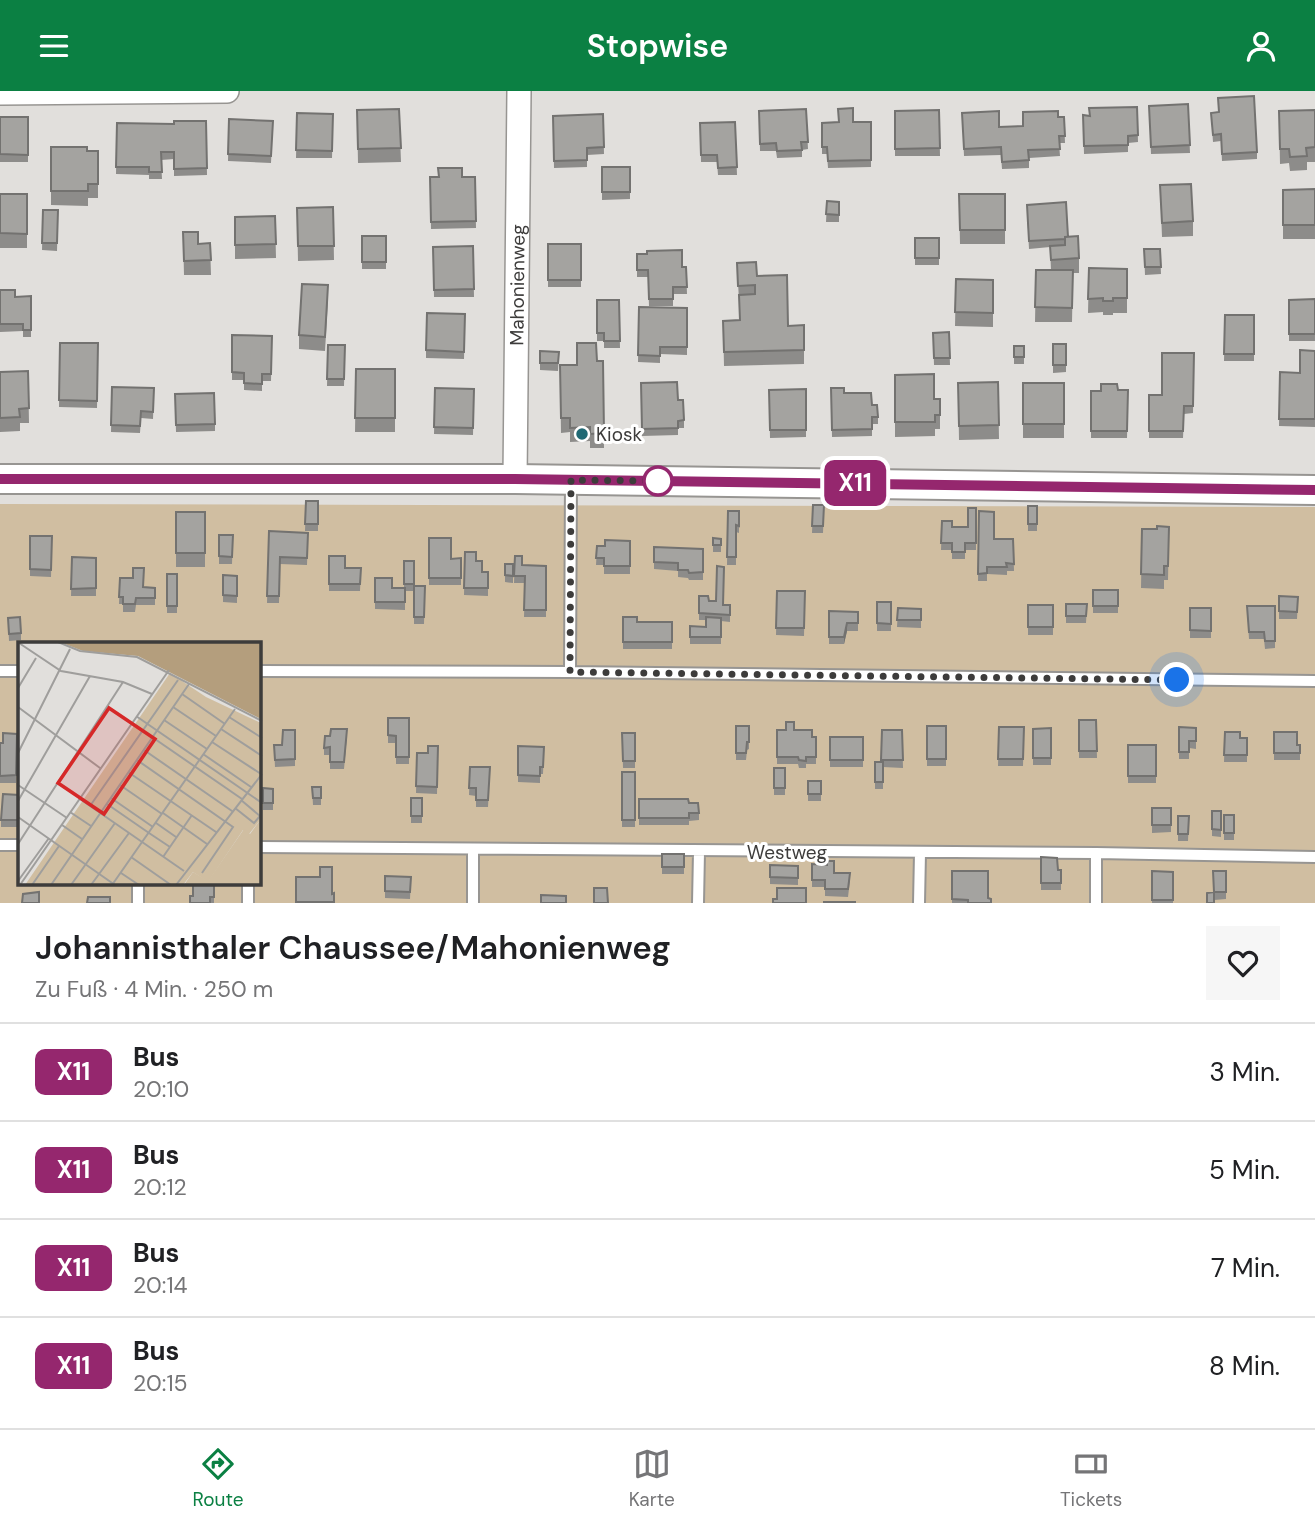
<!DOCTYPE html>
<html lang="de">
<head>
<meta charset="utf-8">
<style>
  body { margin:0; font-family:"DM Sans",sans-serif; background:#f6f6f6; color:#202124; height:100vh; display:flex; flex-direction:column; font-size:26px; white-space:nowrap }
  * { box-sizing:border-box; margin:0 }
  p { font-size:23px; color:#757577 }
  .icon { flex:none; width:38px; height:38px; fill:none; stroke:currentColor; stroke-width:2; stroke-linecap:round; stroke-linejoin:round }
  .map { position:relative; height:812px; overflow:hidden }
  .drawer { display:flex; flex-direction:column; background:#fff; flex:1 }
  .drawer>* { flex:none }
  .badge { padding:0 14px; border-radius:10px; font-size:24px; line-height:46px }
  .you { position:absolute; width:35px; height:35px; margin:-18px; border:5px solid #fff; border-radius:50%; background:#1a73e8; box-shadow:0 0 0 10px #1a73e833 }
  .map>.badge { position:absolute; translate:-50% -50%; box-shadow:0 0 0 4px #fff }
  .round { display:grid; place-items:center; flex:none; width:74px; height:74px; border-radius:0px; background:#f6f6f6 }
  .summary { display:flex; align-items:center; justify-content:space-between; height:119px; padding:0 35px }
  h1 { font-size:33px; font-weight:600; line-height:52px }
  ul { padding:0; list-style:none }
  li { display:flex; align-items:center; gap:21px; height:98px; padding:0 35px; border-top:2px solid #e0e0e0 }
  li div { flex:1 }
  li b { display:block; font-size:26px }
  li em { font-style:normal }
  li .badge { min-width:77px; font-weight:700; text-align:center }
  header { display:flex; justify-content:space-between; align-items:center; height:91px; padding:0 35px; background:#0b8043; color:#fff; font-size:32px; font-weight:600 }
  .tabs { display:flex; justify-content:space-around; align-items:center; height:98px; border-top:2px solid #e0e0e0; background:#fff; font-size:19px; color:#757577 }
  .tabs a { display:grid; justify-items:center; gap:4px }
  .tabs .active { color:#0b8043 }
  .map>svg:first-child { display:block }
  .green { fill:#d0bea1; fill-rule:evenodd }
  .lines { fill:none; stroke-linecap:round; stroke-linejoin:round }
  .service-casing { stroke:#979592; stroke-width:14 }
  .minor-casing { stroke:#979592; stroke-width:26 }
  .tertiary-casing { stroke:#979592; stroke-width:32 }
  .service { stroke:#fff; stroke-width:10 }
  .minor { stroke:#fff; stroke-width:23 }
  .tertiary { stroke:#fff; stroke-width:28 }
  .wall { fill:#8d8c8a }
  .shaded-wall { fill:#737270 }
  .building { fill:#a4a3a0; stroke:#737270; stroke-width:2 }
  .line-casing { stroke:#fff; stroke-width:16 }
  .line { stroke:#95276e; stroke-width:10 }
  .walk { stroke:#3d3c3b; stroke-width:7; stroke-dasharray:0 12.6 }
  .poi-dot { fill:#206974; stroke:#fff; stroke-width:2.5 }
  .stop-dot { fill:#fff; stroke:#95276e; stroke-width:3.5 }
  .labels { text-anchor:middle; stroke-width:6; stroke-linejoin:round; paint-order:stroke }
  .street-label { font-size:19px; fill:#3d3c3b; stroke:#fff }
  .poi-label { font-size:19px; fill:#3d3c3b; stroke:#fff; text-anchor:start }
  .inset-road { fill:none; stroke:#9f9e9c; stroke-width:2 }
  .view { fill:#d62828; fill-opacity:0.15; stroke:#d62828; stroke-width:3.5 }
  .inset-edge { fill:none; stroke:#3d3c3b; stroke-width:3.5 }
</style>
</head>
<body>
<header><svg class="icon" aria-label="menu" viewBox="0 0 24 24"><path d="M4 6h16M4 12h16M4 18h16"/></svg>Stopwise<svg class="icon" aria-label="person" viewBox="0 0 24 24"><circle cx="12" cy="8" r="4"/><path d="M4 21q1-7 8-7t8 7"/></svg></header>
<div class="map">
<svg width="1315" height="812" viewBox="0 0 1315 812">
  <rect width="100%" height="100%" fill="#e1dfdc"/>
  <!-- green -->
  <path class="green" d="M0 413 1315 416V812H0ZM19 553H259V793H19Z"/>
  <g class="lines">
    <defs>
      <path id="service" d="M0 580H19
        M259 580 570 581 1315 590
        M570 581 571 389
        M0 754H19
        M259 756 1096 762 1315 766
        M138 812V793
        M248 812V793
        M473 812V758
        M698 812 699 761
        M919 812 920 762
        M1096 812V762"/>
      <g id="minor">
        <path d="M0 2 227 0"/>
        <path id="s1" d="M515 388 519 0"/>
      </g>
      <path id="tertiary" d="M0 388H515L1315 399"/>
    </defs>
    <!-- service casing -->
    <use href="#service" class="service-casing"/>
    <!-- minor casing -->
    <use href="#minor" class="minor-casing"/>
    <!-- tertiary casing -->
    <use href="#tertiary" class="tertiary-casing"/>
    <!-- service -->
    <use href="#service" class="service"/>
    <!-- minor -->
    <use href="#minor" class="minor"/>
    <!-- tertiary -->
    <use href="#tertiary" class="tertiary"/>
  </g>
  <!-- wall -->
  <path class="wall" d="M1188 13 1190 62 1151 63 1149 15Z
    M1137 16 1138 51 1128 52V61L1084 63 1083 24H1090Z
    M399 18 401 71 358 72 357 19Z
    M806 18 808 58 802 59V66L777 67 776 60H760L759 20Z
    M939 19 940 65H895V20Z
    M1315 19V71H1307V79L1290 80 1289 72 1280 73 1279 20Z
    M1218 21 1257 61V68L1222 70 1221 50 1213 51 1211 22Z
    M297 22 333 23 332 67H296Z
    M962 22 999 36 1023 35 1058 26H1064L1065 52H1059L1060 65 1029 67V77L1002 78 1001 64 964 65Z
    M603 23 604 63 587 64V76L554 77 553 25Z
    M0 26H28V71H0Z
    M229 28 273 30 271 72 228 70Z
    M206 30 207 84 174 85V68L161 69 162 88H149V84L116 83 117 32 174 33Z
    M735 31 737 84H718L717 71H701L700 32Z
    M871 31V76L828 77 827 63H822V32Z
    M51 56 98 60V107H88V115L51 114Z
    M602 76H630V108L602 109Z
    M430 86H475L476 137 431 138Z
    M1160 94 1193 130V145L1162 146Z
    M1315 98V148H1283V99Z
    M0 103H27V157H0Z
    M959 103H1005V153H960Z
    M827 110 839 111V131H826Z
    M333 116 334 169 298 170 297 117Z
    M43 119H58L57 160 42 159Z
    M1027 121 1068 146 1079 167V182H1073L1072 231H1035L1036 179H1051L1050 156 1029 158Z
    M275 125 276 167 235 168V126Z
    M183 141 198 153 210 152 211 184H184Z
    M362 145H386V178H362Z
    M915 147H939V174H915Z
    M548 153H581V196H548Z
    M473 155 474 206H434L433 156Z
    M1144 158H1160L1161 183 1145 184Z
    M637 163 682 176H686L687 203H673V215H649L648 186H637Z
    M737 172 757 185 788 235 804 234V273L724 275 723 230 740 229Z
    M1089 177 1127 178V222H1113V224H1103V221L1088 222Z
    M956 188 993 189V236L955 235Z
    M0 199 15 206 31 205V246H23V240L0 241Z
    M1315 208V250H1289V209Z
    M328 209 325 260 299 258V244Z
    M597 209H619L620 257H604V250H597Z
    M639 216 687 217V264L660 263V272L638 271Z
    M465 223 464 268 426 267V259Z
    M1225 224H1254V270H1224Z
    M949 241 950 274H934L933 242Z
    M232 244 272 245 271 290H262V300L244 299V289H232Z
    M60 252H98L97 317 59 316Z
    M1053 253H1066V281L1053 282Z
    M328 254H345L344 295H327Z
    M1014 255H1024V273H1014Z
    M540 260 559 261 558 280 540 279Z
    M1315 260V336L1279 335 1280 281 1300 282Z
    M1194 262 1193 322 1184 323 1183 347H1149V304H1162Z
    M597 270H603L604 357H590V350L570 351V341L561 342 560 274H577Z
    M356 278H395V341H355Z
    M28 280 29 332H20V340L0 341V281Z
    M895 284 934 308H940V338H935V345L895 346Z
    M998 291 999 348 959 349 958 292Z
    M641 292 678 309 684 329V337H678V344L642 345Z
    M1023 292H1064V347H1023Z
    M112 296 154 297 153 328 141 327 140 342 111 341Z
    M435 297 474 298 473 344 434 343Z
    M831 297 872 314 878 326V333H872V345L832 346Z
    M806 298V346L770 347 769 299Z
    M1128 299 1127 347H1091V300Z
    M175 303 215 333V340L176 341Z
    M306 410H318V440H305Z
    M813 414H824L823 442H812Z
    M1028 415H1037V440H1028Z
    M976 417V459H965V468H952V459H941L942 430 952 436H968Z
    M728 420H739V442L736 441V474H727Z
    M979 420 994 448H1013L1014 480H1007V484L987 483V490H978Z
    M176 421H205V476H176Z
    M1169 436 1168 489H1164V498L1141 497 1142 438H1157Z
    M269 440 308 442 307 474 280 473 279 512H267Z
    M219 444H233L232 473H219Z
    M30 445H52L51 486 30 485Z
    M429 447 451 468 461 467V494H429Z
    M713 447 721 448V461H713Z
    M630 450V483H604V474H596L597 455H605Z
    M654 456 703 458V489H689L688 487 678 486V480L654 478Z
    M465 461 476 470 482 481H488V505L464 504Z
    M329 465 345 477H361L360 500H329Z
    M515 465 522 474 546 475V526H524L525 492H514Z
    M72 466 96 467V505H71Z
    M404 470H414V495H425L424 533H414V500H405V519L375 518V487L392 497H404Z
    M505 473H513V492L505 491Z
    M167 483H177V522H167Z
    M223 484 237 485V512L223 511Z
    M120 487 143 496 155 497V514H136L135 521H123V513H119Z
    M1093 499H1118V522H1093Z
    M777 500H805L804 545 776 544Z
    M699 505 709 510 724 514H730V531L721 530V553H690V535L706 536V529H699Z
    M1279 505 1298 506 1297 528H1279Z
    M877 511H891V540H877Z
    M1066 513H1087L1086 532H1066Z
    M1028 514H1053V544H1028Z
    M1247 515H1275V557L1265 558 1264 548H1249Z
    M898 517 921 518V537L897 536Z
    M1190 517H1211V547H1190Z
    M829 520 858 521V540H847L844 553H829Z
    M623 526 637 531H672V558H623Z
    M8 527 21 542V549L9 550Z
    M388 627H409V673H396V652H388Z
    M1079 629H1096L1097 667H1079Z
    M736 635H749V658L747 659 746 669H736Z
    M927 635H946V675H927Z
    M999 636H1024L1023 675H998Z
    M1179 636 1196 637V658L1189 657V668H1179Z
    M1051 637V674H1033V638Z
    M295 639V675L275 676 274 654H282Z
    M777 639H794L812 646H816V673H806V677H799L798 673H777Z
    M882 639H902L903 677 883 676V698H875V671H881Z
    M1225 641 1240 647H1247V671H1224Z
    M1274 641 1297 654H1300V669H1274Z
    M622 642H635V677H623Z
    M17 643 16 692H0V652H3Z
    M330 645H347L344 678H330V664H324V657Z
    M830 646H863V676H830Z
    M1128 654H1156V692H1128Z
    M438 655 437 703 416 702 417 662H428Z
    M518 655 544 656 543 683H540V692L518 691Z
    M470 676H490L488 716H476V705L469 704Z
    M774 677H785V704H774Z
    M622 681H635V736H622Z
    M808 690H821V710H808Z
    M312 696H321V714H313Z
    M263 697 273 698V719H263Z
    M19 704V725L18 736H1V729Z
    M411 707H422V732H411Z
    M639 708 689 712 699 722V729L689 730V734H639Z
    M1152 717H1171V741L1152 742Z
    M1212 720H1221V746L1212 745Z
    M1224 724H1234V749H1224Z
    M1178 725H1189L1188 750H1178Z
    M662 763H684V783H662Z
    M1041 766 1058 779H1061V799H1041Z
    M812 773 834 782 850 789 848 806 825 805V796H812Z
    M770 774 798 775V794L770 793Z
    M952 780 988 807 991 812H952Z
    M1152 780 1173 781V812H1152Z
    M1226 780V808L1214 809V801Z
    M385 785 411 786 410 808 385 807Z
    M296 786 334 802V812H296Z
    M214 793V812H190L193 805Z"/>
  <!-- shaded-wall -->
  <path class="shaded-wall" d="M847 532V540L844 553V546Z"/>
  <!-- building -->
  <path class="building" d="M1254 5 1257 61 1222 63 1221 43 1213 44 1211 22 1219 21 1218 7Z
    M1188 13 1190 54 1151 56 1149 15Z
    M1137 16 1138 44 1128 45V54L1084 55 1083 24 1090 25 1089 17Z
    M853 17V31H871V69L828 70 827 56H822V32L839 31 838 18Z
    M399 18 401 57 358 58 357 19Z
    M806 18 808 51H801L802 59 777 60 776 52 760 53 759 20Z
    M939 19 940 57 895 58V20Z
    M1315 19V56L1306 57 1307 65 1290 66 1289 58H1280L1279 20Z
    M999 20V36L1023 35V21L1058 20V26H1064L1065 45H1059L1060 58 1028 59 1029 69 1002 71 1001 56 964 58 962 22Z
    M297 22 333 23 332 60 296 59Z
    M603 23 604 56 587 57V69L554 70 553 25Z
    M0 26H28V64L0 63Z
    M229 28 273 30 271 65 228 63Z
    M174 30H206L207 77 174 78V61H161L162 81H149V76H116L117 32 174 33Z
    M735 31 737 76 718 77 717 64H701L700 32Z
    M51 56H87V60H98V93H88V100H51Z
    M602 76H630V101H602Z
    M438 77H462V86H475L476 130 431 131 430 86H439Z
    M1191 93 1193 130 1162 132 1160 94Z
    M1315 98V134H1283V99Z
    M0 103H27V143L0 142Z
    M959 103H1005V139H960Z
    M827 110 839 111V124L826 123Z
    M1066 111 1068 146H1065V148L1029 150 1027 114Z
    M333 116 334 155H298L297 117Z
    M43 119H58L57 152H42Z
    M275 125 276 153 235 154V126Z
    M183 141H198V153L210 152 211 169 184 170Z
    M362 145H386V171H362Z
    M1078 145 1079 167 1051 169 1050 155 1065 154V146Z
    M915 147H939V167H915Z
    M548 153H581V189H548Z
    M473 155 474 198 434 199 433 156Z
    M1144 158H1160L1161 176H1145Z
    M682 159V176H686L687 196H673V208H649L648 179H637V163H647V160Z
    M756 171 757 185 787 184 788 235 804 234V259L724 261 723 230 740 229 739 204 755 203V194L738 195 737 172Z
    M1089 177 1127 178V207H1113V210H1103V207L1088 208Z
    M1036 179H1073L1072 217 1035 216Z
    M956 188 993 189V222L955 221Z
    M302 193 328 194 325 246 299 244Z
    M0 199H15V206L31 205V239H23V233H0Z
    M1315 208V243H1289V209Z
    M597 209H619L620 250H604V242H597Z
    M639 216 687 217V256H660V265L638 264Z
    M427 222 465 223 464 261 426 259Z
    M1225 224H1254V263H1224Z
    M949 241 950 267H934L933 242Z
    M232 244 272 245 271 283H262V293L244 292V282L232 281Z
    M60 252H98L97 310 59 309Z
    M577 252H596L597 270H603L604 342 590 343V336L570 337V327H561L560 274H577Z
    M1053 253H1066V274H1053Z
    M328 254H345L344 288H327Z
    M1014 255H1024V266H1014Z
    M1300 259 1315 260V328H1279L1280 281 1300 282Z
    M540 260 559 261 558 272H540Z
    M1162 262H1194L1193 315H1184L1183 340H1149V304H1162Z
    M356 278H395V327H355Z
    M28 280 29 317 19 318 20 326 0 327V281Z
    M934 283V308H940V324H935V331H895V284Z
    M677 291 678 309H683L684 329 678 330V337L642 338 641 292Z
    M998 291 999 334 959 335 958 292Z
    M1023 292H1064V333H1023Z
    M1101 293H1117L1118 299H1128L1127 340H1091V300H1101Z
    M112 296 154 297 153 321 141 320 140 335 111 334Z
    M435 297 474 298 473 337 434 336Z
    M831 297H844V302H871L872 314H877L878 326H872V338L832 339Z
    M806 298V339H770L769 299Z
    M214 302 215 333 176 334 175 303Z
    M306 410H318V433H305Z
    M813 414H824L823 435H812Z
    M1028 415H1037V433H1028Z
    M968 417H976V452H965V461H952V452H941L942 430H952V436H968Z
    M728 420H739V435L736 434V466H727Z
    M979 420 994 421V448H1013L1014 473 1006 472 1007 476H987V482L978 483Z
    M176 421H205V462H176Z
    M1157 435 1169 436 1168 475H1164V484L1141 483 1142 438H1157Z
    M269 440 308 442 307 467 280 466 279 505H267Z
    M219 444H233L232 466 219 465Z
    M30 445H52L51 479 30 478Z
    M429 447H451V468L461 467V487H429Z
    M713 447 721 448V454H713Z
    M605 449 630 450V475H604V467H596L597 455H605Z
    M654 456 703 458V481L689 482 688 479H678V472L654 471Z
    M465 461H476V470H482V481H488V497H464Z
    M329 465H345V477H361L360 493H329Z
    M515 465H522V474L546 475V519H524L525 485H514Z
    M72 466 96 467V497L71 498Z
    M404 470H414V493H404Z
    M505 473H513V485L505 484Z
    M717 475 724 476 723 514H730V524L699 522V505H708L709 510H716Z
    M133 477H144L143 496 155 497V507H136L135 513H123V506H119L120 487H133Z
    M167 483H177V515H167Z
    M223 484 237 485V505L223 504Z
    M375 487H392V497H405V511H375Z
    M414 495H425L424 526H414Z
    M1093 499H1118V515H1093Z
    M777 500H805L804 537H776Z
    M1279 505 1298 506 1297 521 1279 520Z
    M877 511H891V533L877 532Z
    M1066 513H1087L1086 525H1066Z
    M1028 514H1053V536H1028Z
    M1247 515H1275V550H1265L1264 541H1249Z
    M898 517 921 518V529H897Z
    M1190 517H1211V540L1190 539Z
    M829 520 858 521V532H847L844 546H829Z
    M20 526 21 542 9 543 8 527Z
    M623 526H637V531H672V551H623Z
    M706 526 721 527V546H690V535L706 536Z
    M388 627H409V666H396V645L388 644Z
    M1079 629H1096L1097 660H1079Z
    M786 631H794V639H812V646H816V666H806V670L799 669 798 666H777V639H786Z
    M736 635H749V651H747L746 662H736Z
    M927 635H946V668H927Z
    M999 636H1024L1023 668H998Z
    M1179 636 1196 637V650H1189V661H1179Z
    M1051 637V667H1033V638Z
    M331 638H347L344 671H330V656L324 657 325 645H330Z
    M283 639H295V668L275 669 274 654H282Z
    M882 639H902L903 669H881Z
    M1225 641H1240V647H1247V664H1224Z
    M1274 641H1297V654H1300V662H1274Z
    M3 642 17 643 16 684 0 685V652H3Z
    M622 642H635V670H623Z
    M830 646H863V669H830Z
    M1128 654H1156V685H1128Z
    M428 655H438L437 696 416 695 417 662H428Z
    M518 655 544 656 543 676H540V685L518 684Z
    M875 671H883V691H875Z
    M470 676H490L488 709H476V697H469Z
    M774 677H785V697H774Z
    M622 681H635V729H622Z
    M808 690H821V703H808Z
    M312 696H321V707H313Z
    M263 697 273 698V712H263Z
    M3 703 19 704 18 729H1Z
    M411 707H422V725H411Z
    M639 708H688L689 712H698L699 722H689V727H639Z
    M1152 717H1171V734H1152Z
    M1212 720H1221V739L1212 738Z
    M1224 724H1234V742H1224Z
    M1178 725H1189L1188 743H1178Z
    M662 763H684V776H662Z
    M1041 766 1057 767 1058 779H1061V792H1041Z
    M827 770H834V782H850L848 798H825V789H812V773L827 774Z
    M770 774 798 775V787L770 786Z
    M320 776H332V803L334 802V811H296V786H320Z
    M952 780H988V807L991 808V812H968V809L952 808Z
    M1152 780 1173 781V809H1152Z
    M1213 780H1226V801H1214Z
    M385 785 411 786 410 801 385 800Z
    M193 793H214V806H210V812H190V805H193Z
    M594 797H607L608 812H594Z
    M777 797H806V812H773V808H777Z
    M39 801V812H22L23 803Z
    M1214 801V812H1207V802Z
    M541 804 566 805V812H541Z
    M88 806H110V812H87Z
    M824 811H855V812H824Z"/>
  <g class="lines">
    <defs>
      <path id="line" d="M0 388H515L1315 399"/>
    </defs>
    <!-- line casing -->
    <use href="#line" class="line-casing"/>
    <!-- line -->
    <use href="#line" class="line"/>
    <!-- walk -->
    <path class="walk" d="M658 390 571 389 570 581 1177 589"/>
  </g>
  <!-- markers -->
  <circle class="poi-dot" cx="582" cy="343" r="7"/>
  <circle class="stop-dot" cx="658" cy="390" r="14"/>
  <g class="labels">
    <!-- street labels -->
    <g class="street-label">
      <text dy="7" stroke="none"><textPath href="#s1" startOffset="194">Mahonienweg</textPath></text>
      <text x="787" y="768">Westweg</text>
    </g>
    <!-- poi labels -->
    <g class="poi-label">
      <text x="596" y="350">Kiosk</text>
    </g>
  </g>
  <!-- overview -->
  <g transform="translate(18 551)">
    <rect width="243" height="243" fill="#e1dfdc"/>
    <path d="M152 31 188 55 243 81V177L231 192 225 188 190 240 175 230 165 243H7Z" fill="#d0bea1"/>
    <path d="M42 0H243V77L120 14 65 9Z" fill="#b49e7d"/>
    <path d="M243 177V243H166L175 230 190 239 226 187 232 192Z" fill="#d0bea1"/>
    <path class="inset-road" d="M40 0 62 9 119 15 244 79M1 1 43 29 105 40 134 52M0 46 18 16M164 52 207 82M0 65 82 126M155 65 198 94M118 74 244 161M211 75 244 96M146 78 189 107M203 87 244 114M134 95 224 157M194 100 243 132M126 108 214 169M0 111 52 7M185 112 233 145M119 118 215 185 184 231M110 130 198 190M0 143 49 176M102 143 144 172M93 156 135 185M62 157 166 229M0 159 72 34M89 162 131 191M72 164 160 38M217 166 236 181 242 174 223 158M52 170 73 184M145 171 189 202M0 175 97 243M138 181 158 195M44 183 64 197M131 191 152 205M0 202 105 40M113 215 153 243M145 215 174 173M103 231 121 243M0 239 31 196M2 243 151 28M14 243 41 204M33 243 171 42M53 243 97 181M73 243 111 191M94 243 217 67M158 243 244 132"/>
    <path class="view" d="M91 66 137 97 86 172 40 141Z"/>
    <rect width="243" height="243" class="inset-edge"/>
  </g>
</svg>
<div class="you" style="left:1177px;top:589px"></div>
<b class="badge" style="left:855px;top:392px;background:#95276e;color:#fff">X11</b>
</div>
<section class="drawer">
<div class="summary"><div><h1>Johannisthaler Chaussee/Mahonienweg</h1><p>Zu Fuß · 4 Min. · 250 m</p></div><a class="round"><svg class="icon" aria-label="heart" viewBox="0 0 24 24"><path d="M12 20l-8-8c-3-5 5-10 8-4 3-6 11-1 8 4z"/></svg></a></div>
<ul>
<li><span class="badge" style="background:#95276e;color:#fff">X11</span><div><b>Bus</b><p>20:10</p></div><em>3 Min.</em></li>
<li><span class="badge" style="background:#95276e;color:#fff">X11</span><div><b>Bus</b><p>20:12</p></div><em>5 Min.</em></li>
<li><span class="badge" style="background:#95276e;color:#fff">X11</span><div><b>Bus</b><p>20:14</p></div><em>7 Min.</em></li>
<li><span class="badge" style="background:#95276e;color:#fff">X11</span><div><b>Bus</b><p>20:15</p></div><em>8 Min.</em></li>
</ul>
</section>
<nav class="tabs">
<a class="active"><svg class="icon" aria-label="directions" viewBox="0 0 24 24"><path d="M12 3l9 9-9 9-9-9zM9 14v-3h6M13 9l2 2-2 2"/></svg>Route</a>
<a><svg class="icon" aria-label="map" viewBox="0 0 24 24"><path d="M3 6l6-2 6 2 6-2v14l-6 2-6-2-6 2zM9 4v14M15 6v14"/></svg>Karte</a>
<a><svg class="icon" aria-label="tickets" viewBox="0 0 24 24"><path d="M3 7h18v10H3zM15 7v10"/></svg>Tickets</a>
</nav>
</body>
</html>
